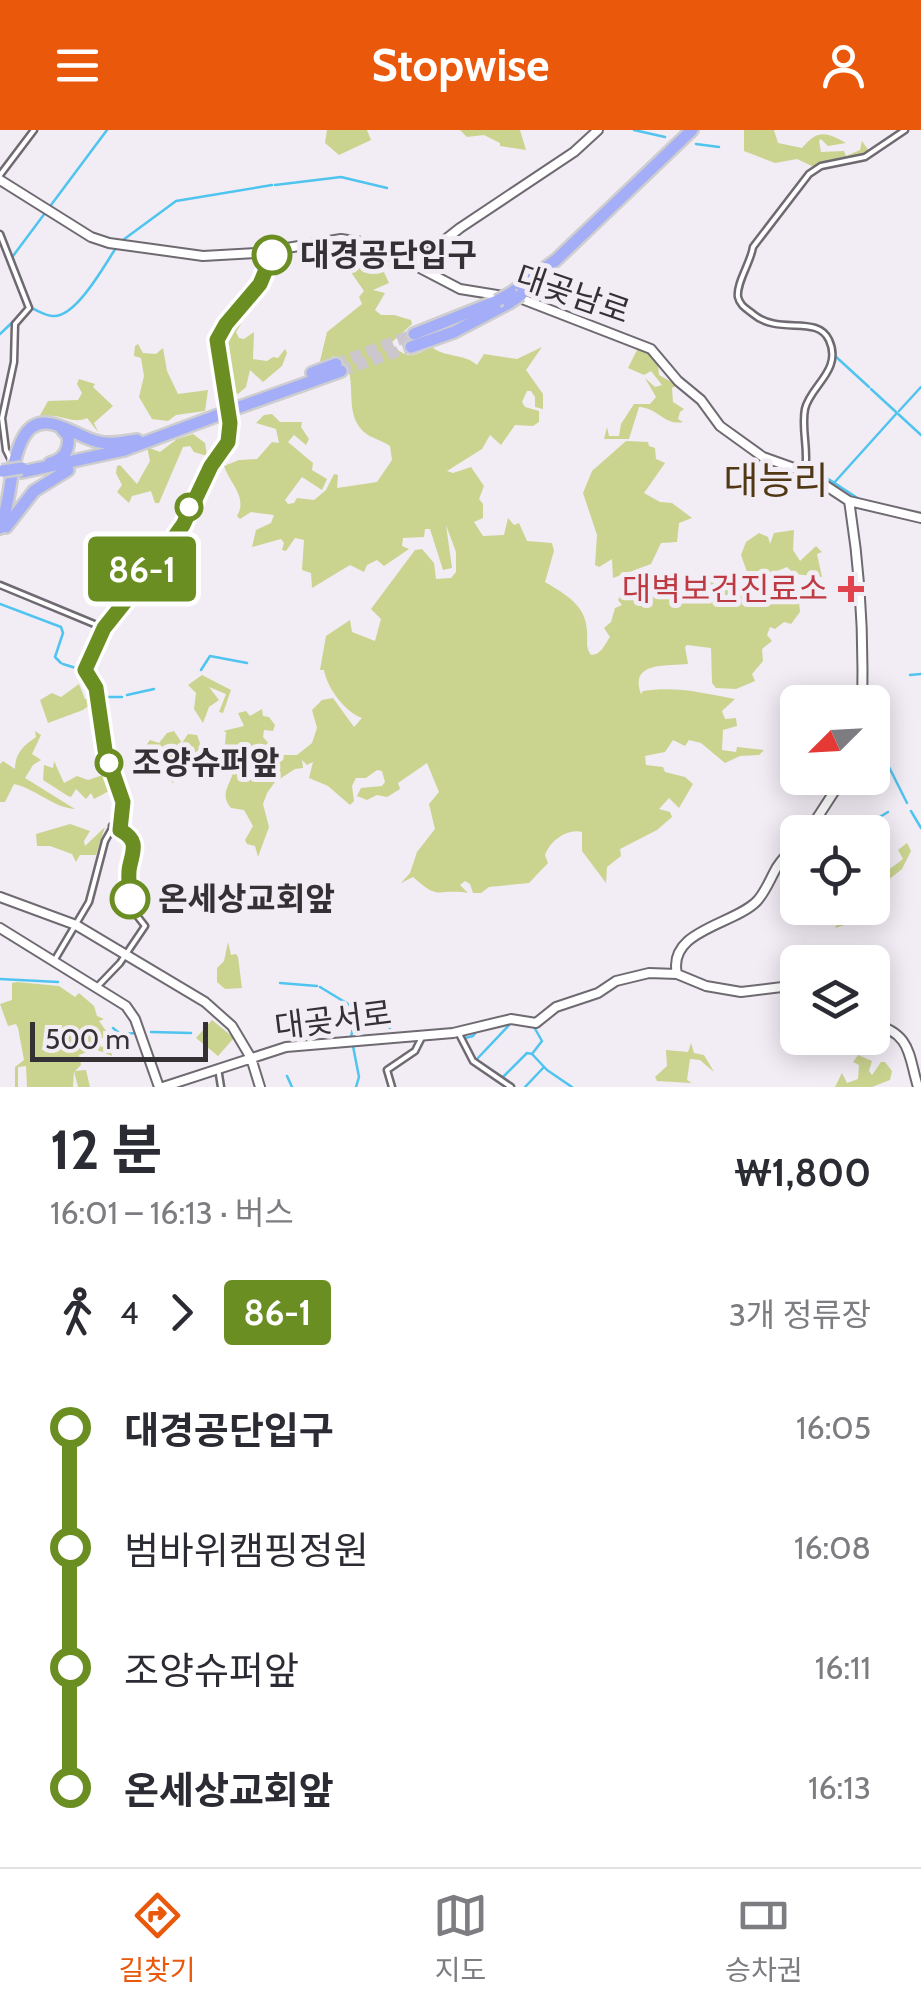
<!DOCTYPE html>
<html lang="ko">
<head>
<meta charset="utf-8">
<style>
  body { margin:0; font-family:Cabin,"Noto Sans KR",sans-serif; background:#f2f2f3; color:#2b2b33; height:100vh; display:flex; flex-direction:column; font-size:38px; white-space:nowrap }
  * { box-sizing:border-box; margin:0 }
  p { font-size:32px; color:#7c7c81 }
  .icon { flex:none; width:55px; height:55px; fill:none; stroke:currentColor; stroke-width:2; stroke-linecap:round; stroke-linejoin:round }
  .map { position:relative; height:957px; overflow:hidden }
  .side { display:flex; flex-direction:column; background:#fff; flex:1 }
  .side>* { flex:none }
  .badge { padding:0 20px; border-radius:8px; font-size:35px; line-height:65px }
  .needle { width:65px; rotate:246deg }
  .tools { position:absolute; left:780px; top:555px; display:grid; gap:20px }
  .tools a { display:grid; place-items:center; width:110px; height:110px; border-radius:15px; background:#fff; box-shadow:0 5px 25px #0003; font-size:50px }
  .scale { position:absolute; left:30px; bottom:25px; width:178px; box-sizing:border-box; padding-left:10px; border:5px solid #343135; border-top:0; font-size:28px; line-height:35px; white-space:nowrap; color:#343135; -webkit-text-stroke:8px #f2ecf5; paint-order:stroke }
  .map>.badge { position:absolute; translate:-50% -50%; box-shadow:0 0 0 5px #fff }
  .legs { display:flex; align-items:center; gap:15px; height:110px; padding:0 50px; font-size:32px }
  .legs p { margin-inline-start:auto }
  .headline { display:flex; align-items:center; justify-content:space-between; height:170px; padding:0 50px }
  h1 { font-size:55px; font-weight:700; line-height:75px }
  ul { padding:0 50px; list-style:none }
  li { display:flex; align-items:center; gap:35px; height:120px; font-size:38px }
  li i { display:grid; place-items:center; width:15px; height:100%; margin:0 12px; background:currentColor }
  li i::after { content:''; width:25px; height:25px; margin:-12px; border:8px solid; border-radius:50%; background:#fff }
  li p { margin-inline-start:auto }
  li:first-child i { background:linear-gradient(#0000 50%,currentColor 0) }
  li:last-child i { background:linear-gradient(currentColor 50%,#0000 0) }
  header { display:flex; justify-content:space-between; align-items:center; height:130px; padding:0 50px; background:#ea580c; color:#fff; font-size:45px; font-weight:700 }
  .dock { display:flex; justify-content:space-around; align-items:center; height:140px; border-top:2px solid #e1e1e2; background:#fff; font-size:28px; color:#7c7c81 }
  .dock a { display:grid; justify-items:center; gap:5px }
  .dock .selected { color:#ea580c }
  .map>svg:first-child { display:block }
  .green { fill:#cad48f }
  .lines { fill:none; stroke-linecap:round; stroke-linejoin:round }
  .stream { stroke:#4fc4ef; stroke-width:2.5 }
  .highway-tunnel { stroke:#ccc7cf; stroke-width:11; stroke-dasharray:11 5.5; stroke-linecap:butt }
  .street-casing { stroke:#6f6a72; stroke-width:9 }
  .secondary-casing { stroke:#6f6a72; stroke-width:12 }
  .highway-casing { stroke:#cececf; stroke-width:16 }
  .street { stroke:#fff; stroke-width:4 }
  .secondary { stroke:#fff; stroke-width:8 }
  .highway { stroke:#a4adf7; stroke-width:11 }
  .highway-bridge-casing { stroke:#cececf; stroke-width:16; stroke-linecap:butt }
  .highway-bridge { stroke:#a4adf7; stroke-width:11 }
  .line-1-casing { stroke:#fff; stroke-width:22 }
  .line-1 { stroke:#6b8e23; stroke-width:15 }
  .stop-1-dot { fill:#fff; stroke:#6b8e23; stroke-width:5 }
  .health-dot { fill:#e0444e; stroke:#f2ecf5; stroke-width:4 }
  .labels { text-anchor:middle; stroke-width:10; stroke-linejoin:round; paint-order:stroke }
  .stop-label { font-size:32px; font-weight:bold; fill:#343135; stroke:#f2ecf5; text-anchor:start }
  .street-label { font-size:32px; fill:#343135; stroke:#f2ecf5 }
  .health-label { font-size:32px; fill:#be3a42; stroke:#f2ecf5; text-anchor:end }
  .quarter-label { font-size:38px; fill:#503815; stroke:#f2ecf5 }
</style>
</head>
<body>
<header><svg class="icon" aria-label="menu" viewBox="0 0 24 24"><path d="M4 6h16M4 12h16M4 18h16"/></svg>Stopwise<svg class="icon" aria-label="person" viewBox="0 0 24 24"><circle cx="12" cy="8" r="4"/><path d="M4 21q1-7 8-7t8 7"/></svg></header>
<div class="map">
<svg width="921" height="957" viewBox="0 0 921 957">
  <rect width="100%" height="100%" fill="#f2ecf5"/>
  <!-- green -->
  <path class="green" d="M327 0H367L371 10 339 25 325 13Z
    M460 0H520L526 20 500 16V13L484 5 467 7Z
    M744 0H774L778 13 802 18C817 0 825 1 846 13L828 16 821 9 819 11 821 22 844 21 846 26 860 20 862 11 869 21 861 27 814 37 797 29 775 33 744 21Z
    M358 117 372 119 375 127 393 130 391 136 382 138 389 153 373 160 385 163 375 180 381 185H394L411 190 412 194 391 213C407 231 413 226 432 217 445 228 464 223 477 235L484 224 517 229 542 217 526 240 543 264V279L535 277V267L531 261H527L522 272 525 277 539 281V292L533 296 515 295 501 315 490 305 482 319 447 341 453 343 471 337 484 356 479 369 483 374V388L474 392 483 406 504 405 508 388 514 395 519 393 527 411 552 413 554 421 545 452C565 464 586 475 587 501 588 512 585 516 591 525 601 525 605 514 610 507L604 498 611 492 615 478 622 475 618 470 624 459H636L645 470 665 458 675 466 686 464 701 467 707 463 710 452 728 449 740 463 755 460 756 453 747 442 741 425 746 412 759 403 768 407 770 414 774 403 794 400 793 420 800 431 816 416 822 422 817 424 822 447 794 444 787 437 768 445 769 469 776 457 799 471 800 482 791 494 784 492 775 499 770 497 767 505 772 511 762 519 763 531 752 544 755 551 736 559 716 558 712 553 711 518 687 515 685 517 688 534C665 536 629 532 641 564L643 561C676 556 703 563 735 569L722 581 725 589 736 588 737 596 723 600 722 620 736 622 737 617 764 620 759 625 740 626 725 633 701 613 689 610 685 616 673 610 665 622 645 626 646 635 663 637 665 642 685 647 693 654 679 678 669 668 659 679 670 682 672 687 657 700 620 719 621 726 607 737 606 753 582 721V702C567 698 550 711 545 725L548 733 529 753 489 757 481 763H473L470 754 465 751 460 755 468 763C436 758 441 772 413 747L401 753 410 743 417 722 435 699 429 674 439 662 427 633 398 653 400 659 387 667 377 665 367 670 357 666 361 658 382 656 385 652 382 641 377 640 366 648H356L352 656 354 671 350 675 328 656 309 648 313 632 307 635 302 630 303 638 295 639 275 652 267 663 263 674 269 697 258 727 255 716 247 714 245 710 253 696 244 680 231 678C221 666 227 659 232 646L224 626 226 602 223 601 244 596 238 583 246 581 250 586 262 579 263 586 269 587 275 595 273 601 264 600 263 607 279 625H297L312 613 317 598 312 580 322 570 333 568 354 597 362 588C345 582 327 558 324 540H320L326 506 350 490 352 502 375 511 381 489 371 479 415 420 422 419 434 433 436 449 451 448 456 442V422L446 395 452 438 443 440 430 399H425L424 407 403 408 402 416 409 419 384 436 377 430 367 435 364 442 350 435 312 458 311 443 302 440 304 410 295 408 286 421 282 420 284 413 281 409 252 417 256 400 271 393 274 385 251 382 240 389 237 386C248 367 230 354 224 336L239 330 257 329 272 312 279 313 276 299 256 293 264 285 272 284 280 292H302L301 297 309 309 306 315 294 305 288 312 313 333 312 340 327 349 322 360 302 347 285 370 288 374 294 373 297 368 314 370 326 360 334 344 338 345 337 358 377 352 392 330 390 316C383 311 375 309 368 305 341 287 359 253 344 230L333 226 325 233 320 231 327 202 362 174 359 167 364 161 346 135 350 129 343 127V119L350 120Z
    M234 186 241 194 236 202 239 208 244 209 254 202 253 229 267 231 273 227 278 228 285 219 287 223 282 236 263 252 250 240 246 257 238 264 227 259C222 221 211 220 234 186Z
    M138 214 143 223 156 224 163 218 167 241 178 264 208 260 205 281 176 285 168 291 152 289 139 267 144 246 141 228 134 226 135 216Z
    M639 216 657 226 659 245 677 255 672 258 673 272 684 279 680 282 678 289 683 292C665 296 658 278 639 277L629 309H604L607 297 609 306H619L621 294 634 274H650L656 267 645 248 655 257 662 255 651 241 644 245 628 238Z
    M79 249 95 254 93 257 113 276 94 293 98 302 87 288C71 296 56 279 38 289L48 271 78 270 82 263 77 254Z
    M193 304 205 313 207 326 194 322 190 316 183 317 159 373H155L151 361 132 366 129 373 117 362 122 355 116 343 117 336 120 335 137 354 150 331 147 317 160 322 177 309Z
    M626 311 648 312 649 316 655 318 656 329 665 333 644 363 660 372 672 373 692 388 679 393 677 412 661 413 651 434 613 448 612 429 599 437 595 435 597 405 583 363 592 341Z
    M202 545 231 560 223 583 219 582 226 564 209 557 219 570 209 577 203 593 194 579 196 563 188 555Z
    M87 553 94 560 93 573 83 580 48 593 40 570 52 563 61 567 79 554 85 569 89 570Z
    M35 601 41 605 32 624 41 630 33 635 25 648 75 679C54 678 36 659 14 654L5 672H0V634L3 631 15 639C15 623 24 615 36 607Z
    M174 601 182 613 188 604 197 605 202 619 173 653 154 638 145 617 150 610 159 613 167 603Z
    M54 631 64 653 77 646 88 650 106 644 111 650V660L94 669 91 663 86 669 76 659 71 667 68 666 43 650 44 635 53 638Z
    M70 694 90 701 84 711 85 716 105 697 96 725H80L76 732 72 724 50 716H37L36 704Z
    M907 713 911 721 902 739 887 751 888 764 864 789 835 798 844 784 843 778H872L873 746 879 747 903 729 898 720Z
    M228 812 231 825 236 824 238 827 242 858 225 859 217 852V838L224 831Z
    M17 852 59 856 75 867 79 863 94 876 97 886 104 889 99 891 109 905 100 909 101 917 110 915 112 926 95 919 79 925 81 935 75 941 86 940 90 957H78L74 941 73 957H27L26 936 18 937V957H15V937L24 930 18 898 16 894 8 896 0 874 12 870V853Z
    M212 890 234 908 218 926 196 908Z
    M691 913 694 923 704 925 714 942 700 930 690 929 687 950 692 953 657 951 655 947 667 936 666 920 688 922Z
    M858 925 872 931 869 941 872 945 881 932H885L892 941 890 950 872 957H835L842 943 847 953 858 949 859 935 853 932Z"/>
  <g class="lines">
    <!-- stream -->
    <path class="stream" d="M634 0 665 7
      M696 14 719 17
      M275 55 341 47 387 58
      M123 110 176 71 272 55
      M13 126 107 0
      M31 178C37 180 46 186 53 186 76 188 105 134 116 118
      M0 204 21 184
      M834 225 869 257
      M871 259 921 305
      M899 281 921 257
      M810 337 859 369
      M833 354 896 284
      M0 474 61 497 63 503 55 527 61 533
      M63 534 82 540
      M201 540 210 526 247 533
      M910 545 921 544
      M93 550 103 566
      M127 565 154 559
      M104 567H122
      M889 637 907 673
      M911 681 921 698
      M855 702 888 682
      M0 849 58 852
      M280 853 317 856
      M320 857 363 883
      M367 885 390 898
      M534 897 542 911 532 924 547 940 572 957
      M113 898 119 903
      M151 902 191 903
      M121 904 137 903
      M351 907 356 884
      M465 908 473 906 478 899
      M353 916 359 947 356 957
      M477 929 511 893 519 894
      M287 946 292 957
      M503 947 527 923 532 924
      M525 957 544 937"/>
    <!-- highway-tunnel -->
    <path class="highway-tunnel" d="M336 234 414 204
      M341 241 411 217"/>
    <defs>
      <path id="street" d="M0 45 34 0
        M0 104 29 178 15 194 14 232 2 288 6 320 11 330
        M226 272 218 207 261 154 273 120
        M805 341C809 320 801 299 805 279 810 256 843 240 829 210 817 184 779 206 753 184 747 179 740 176 738 167 736 153 751 132 753 117L809 44 821 36 865 27 905 0
        M0 455 104 498
        M120 700 123 672 105 620 95 558 85 540 104 498 128 468 147 433 165 420 183 395 211 336 227 316 230 301 228 281
        M54 831 89 772 105 711 119 686
        M96 858 120 833 145 796 131 778 129 738 134 715 126 703 112 696
        M458 902 473 931 511 957
        M218 938 221 957
        M392 957 387 940 415 921 423 905"/>
      <path id="secondary" d="M0 50 91 107 109 113 203 126 257 123 341 109 374 114 460 159 522 169 651 219 678 251 701 270 720 296 763 327 805 342 849 371 921 388
        M413 135 460 98 574 22 598 0
        M849 371C860 438 864 504 862 572
        M808 702 843 648
        M0 767 76 795 205 872 232 896 251 928
        M0 798 126 876 135 889 159 957
        M677 844C667 800 734 795 757 771 766 761 770 749 777 737 782 729 790 721 798 714
        M872 893C912 904 908 924 918 957
        M251 928 260 957
        M163 957 286 917 453 903 511 889 536 893 556 877 598 863 616 851 649 843 677 844 706 856 741 862 798 855"/>
      <path id="highway" d="M511 163 556 130 692 0
        M414 204 497 171
        M411 217 454 202 509 173
        M312 243 336 234
        M234 279 341 241
        M50 333C63 330 70 320 68 306L62 299
        M22 342 124 320 224 283
        M6 397 34 361 68 340
        M0 398C12 370 9 334 23 308 41 274 76 308 99 312 112 315 124 312 137 310"/>
    </defs>
    <!-- street casing -->
    <use href="#street" class="street-casing"/>
    <!-- secondary casing -->
    <use href="#secondary" class="secondary-casing"/>
    <!-- highway casing -->
    <use href="#highway" class="highway-casing"/>
    <!-- street -->
    <use href="#street" class="street"/>
    <!-- secondary -->
    <use href="#secondary" class="secondary"/>
    <!-- highway -->
    <use href="#highway" class="highway"/>
    <defs>
      <path id="highway-bridge" d="M497 171 511 163
        M509 173 521 165
        M222 279 233 275
        M2 341 22 338"/>
    </defs>
    <!-- highway-bridge casing -->
    <use href="#highway-bridge" class="highway-bridge-casing"/>
    <!-- highway-bridge -->
    <use href="#highway-bridge" class="highway-bridge"/>
  </g>
  <g class="lines">
    <defs>
      <path id="line-1" d="M130 769C130 759 127 745 130 735 134 718 138 710 120 700L123 672 105 620 96 558 85 540 104 498 128 468 144 436 165 420 183 395 211 336 228 312 230 293 217 210 226 194 260 154 272 125"/>
    </defs>
    <!-- line-1 casing -->
    <use href="#line-1" class="line-1-casing"/>
    <!-- line-1 -->
    <use href="#line-1" class="line-1"/>
  </g>
  <!-- markers -->
  <g class="stop-1-dot">
    <circle cx="272" cy="125" r="18"/>
    <circle cx="189" cy="377" r="12"/>
    <circle cx="109" cy="633" r="12"/>
    <circle cx="130" cy="769" r="18"/>
  </g>
  <path class="health-dot" d="M846 444h10v10h10v10h-10v10h-10v-10h-10v-10h10z"/>
  <g class="labels">
    <!-- stop labels -->
    <g class="stop-label">
      <text x="300" y="136">대경공단입구</text>
      <text x="132" y="644">조양슈퍼앞</text>
      <text x="158" y="780">온세상교회앞</text>
    </g>
    <!-- street labels -->
    <g class="street-label">
      <text transform="translate(573 164) rotate(19)" y="11">대곶남로</text>
      <text transform="translate(333 890) rotate(-7)" y="11">대곶서로</text>
    </g>
    <!-- health labels -->
    <g class="health-label">
      <text x="828" y="470">대벽보건진료소</text>
    </g>
    <!-- quarter labels -->
    <g class="quarter-label">
      <text x="776" y="364">대능리</text>
    </g>
  </g>
</svg>
<div class="tools">
<a><svg class="needle" viewBox="-14 -14 28 28"><path d="M0-13l5 13h-10z" fill="#e53935"/><path d="M0 13l5-13h-10z" fill="#7c7c81"/></svg></a>
<a><svg class="icon" aria-label="locate" viewBox="0 0 24 24"><circle cx="12" cy="12" r="6"/><path d="M12 2v4M12 18v4M2 12h4M18 12h4"/></svg></a>
<a><svg class="icon" aria-label="layers" viewBox="0 0 24 24"><path d="M12 4l9 5-9 5-9-5zM3 14l9 5 9-5"/></svg></a>
</div>
<div class="scale">500 m</div>
<b class="badge" style="left:142px;top:439px;background:#6b8e23;color:#fff">86-1</b>
</div>
<section class="side">
<div class="headline"><div><h1>12 분</h1><p>16:01 – 16:13 · 버스</p></div><b>₩1,800</b></div>
<div class="legs"><svg class="icon" aria-label="walk" viewBox="0 0 24 24"><circle cx="13" cy="4" r="2"/><path d="M13 8l-2 6 4 7M11 14l-3 7M7 12l3-4h3l4 4"/></svg>4<svg class="icon" aria-label="forward" viewBox="0 0 24 24"><path d="M9 5l7 7-7 7"/></svg><b class="badge" style="background:#6b8e23;color:#fff">86-1</b><p>3개 정류장</p></div>
<ul>
<li><i style="color:#6b8e23"></i><b>대경공단입구</b><p>16:05</p></li>
<li><i style="color:#6b8e23"></i><span>범바위캠핑정원</span><p>16:08</p></li>
<li><i style="color:#6b8e23"></i><span>조양슈퍼앞</span><p>16:11</p></li>
<li><i style="color:#6b8e23"></i><b>온세상교회앞</b><p>16:13</p></li>
</ul>
</section>
<nav class="dock">
<a class="selected"><svg class="icon" aria-label="directions" viewBox="0 0 24 24"><path d="M12 3l9 9-9 9-9-9zM9 14v-3h6M13 9l2 2-2 2"/></svg>길찾기</a>
<a><svg class="icon" aria-label="map" viewBox="0 0 24 24"><path d="M3 6l6-2 6 2 6-2v14l-6 2-6-2-6 2zM9 4v14M15 6v14"/></svg>지도</a>
<a><svg class="icon" aria-label="tickets" viewBox="0 0 24 24"><path d="M3 7h18v10H3zM15 7v10"/></svg>승차권</a>
</nav>
</body>
</html>
